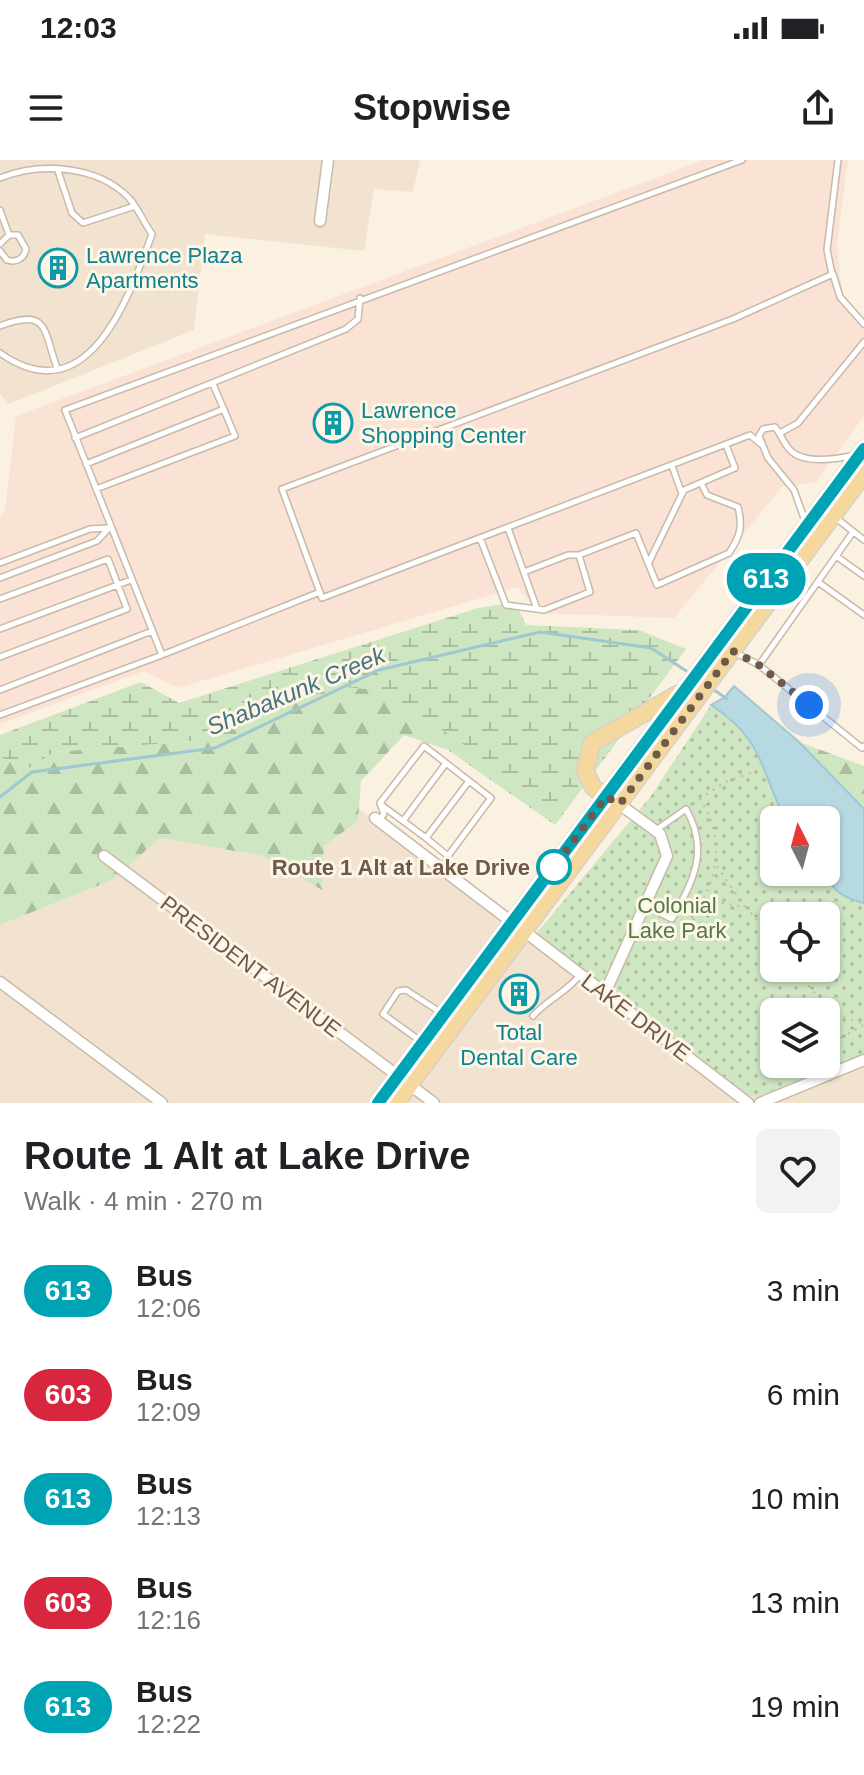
<!DOCTYPE html>
<html lang="en">
<head>
<meta charset="utf-8">
<style>
  body { margin:0; font-family:Arial,sans-serif; background:#f2f2f2; color:#202124; height:100vh; display:flex; flex-direction:column; font-size:30px; white-space:nowrap }
  * { box-sizing:border-box; margin:0 }
  p { font-size:26px; color:#757577 }
  .icon { flex:none; width:44px; height:44px; fill:none; stroke:currentColor; stroke-width:2; stroke-linecap:round; stroke-linejoin:round }
  .map { position:relative; height:943px; overflow:hidden }
  .sheet { display:flex; flex-direction:column; background:#fff; flex:1 }
  .sheet>* { flex:none }
  .badge { padding:0 16px; border-radius:26px; font-size:28px; line-height:52px }
  .needle { width:52px; rotate:354deg }
  .tools { position:absolute; left:760px; top:646px; display:grid; gap:16px }
  .tools a { display:grid; place-items:center; width:80px; height:80px; border-radius:12px; background:#fff; box-shadow:0 2px 6px #0004; font-size:40px }
  .you { position:absolute; width:40px; height:40px; margin:-20px; border:6px solid #fff; border-radius:50%; background:#1a73e8; box-shadow:0 0 0 12px #1a73e833 }
  .map>.badge { position:absolute; translate:-50% -50%; box-shadow:0 0 0 4px #fff }
  .round { display:grid; place-items:center; flex:none; width:84px; height:84px; border-radius:12px; background:#f2f2f2 }
  .headline { display:flex; align-items:center; justify-content:space-between; height:136px; padding:0 24px }
  h1 { font-size:38px; font-weight:700; line-height:60px }
  ul { padding:0; list-style:none }
  li { display:flex; align-items:center; gap:24px; height:104px; padding:0 24px }
  li div { flex:1 }
  li b { display:block; font-size:30px }
  li em { font-style:normal }
  li .badge { min-width:88px; font-weight:700; text-align:center }
  .status { display:flex; justify-content:space-between; align-items:center; height:56px; padding:0 40px; background:#fff; direction:ltr }
  .status svg { height:22px; fill:currentColor }
  header { display:flex; justify-content:space-between; align-items:center; height:104px; padding:0 24px; background:#fff; font-size:36px; font-weight:700 }
  .map>svg:first-child { display:block }
  .residential { fill:#f1e3d0 }
  .commercial { fill:#fae2d5 }
  .forest { fill:url(#forest-firs) }
  .wetland { fill:url(#wetland-marsh) }
  .park { fill:url(#park-dots); fill-rule:evenodd }
  .water { fill:#b7d9e1; stroke:#9fc8d2; stroke-width:2 }
  .lines { fill:none; stroke-linecap:round; stroke-linejoin:round }
  .stream { stroke:#9fc8d2; stroke-width:3 }
  .service-casing { stroke:#c9b9a9; stroke-width:8 }
  .minor-casing { stroke:#c9b9a9; stroke-width:13 }
  .primary-casing { stroke:#d7d1cc; stroke-width:19 }
  .path { stroke:#d1b49f; stroke-width:2; stroke-dasharray:2 6; stroke-linecap:butt }
  .service { stroke:#fff; stroke-width:5 }
  .minor { stroke:#fff; stroke-width:10 }
  .primary { stroke:#f4d89d; stroke-width:16 }
  .line-casing { stroke:#fff; stroke-width:18 }
  .line { stroke:#00a3b4; stroke-width:12 }
  .walk { stroke:#6f594a; stroke-width:8; stroke-dasharray:0 14.4 }
  .stop-dot { fill:#fff; stroke:#00a3b4; stroke-width:4 }
  .labels { text-anchor:middle; stroke-width:6; stroke-linejoin:round; paint-order:stroke }
  .culture-label { font-size:22px; fill:#0d838f; stroke:#fdf5e6; text-anchor:start }
  .stop-label { font-size:22px; font-weight:bold; fill:#6f594a; stroke:#fdf5e6; text-anchor:end }
  .park-label { font-size:22px; fill:#537a46; stroke:#fdf5e6 }
  .street-label { font-size:22px; fill:#6f594a; stroke:#fdf5e6 }
  .water-label { font-size:24px; font-style:italic; fill:#467480; stroke:#fdf5e6 }
</style>
</head>
<body>
<div class="status"><b>12:03</b><svg viewBox="0 0 49 12"><path d="M0 12V9h3v3zM5 12V6h3v6zM10 12V3h3v9zM15 12V0h3v12zM26 1h20v11H26zM47 4h2v5h-2z"/></svg></div>
<header><svg class="icon" aria-label="menu" viewBox="0 0 24 24"><path d="M4 6h16M4 12h16M4 18h16"/></svg>Stopwise<svg class="icon" aria-label="share" viewBox="0 0 24 24"><path d="M12 15V3M7 8l5-5 5 5M5 13v7h14v-7"/></svg></header>
<div class="map">
<svg width="864" height="943" viewBox="0 0 864 943">
  <defs>
    <pattern id="forest-firs" width="22" height="20" patternUnits="userSpaceOnUse" patternTransform="scale(2)"><rect width="22" height="20" fill="#cee6c1"/><path d="M5 1l3.5 6h-7zM16 11l3.5 6h-7z" fill="#abbd9f"/></pattern>
    <pattern id="wetland-marsh" width="20" height="14" patternUnits="userSpaceOnUse" patternTransform="scale(2)"><rect width="20" height="14" fill="#cee6c1"/><path d="M1 5h8M5 5V1M11 12h8M15 12V8" fill="none" stroke="#abbd9f"/></pattern>
    <pattern id="park-dots" width="8" height="8" patternUnits="userSpaceOnUse" patternTransform="scale(2)"><rect width="8" height="8" fill="#cee6c1"/><path d="M2 2h.1M6 6h.1" fill="none" stroke="#abbd9f" stroke-width="1.8" stroke-linecap="round"/></pattern>
  </defs>
  <rect width="100%" height="100%" fill="#faf1e1"/>
  <!-- residential -->
  <path class="residential" d="M0 0H420L413 32 374 29 364 91 205 74 194 170 9 244 0 234Z
    M359 649 751 935 864 892V943H0V765L112 720 159 678 263 696 322 730 324 686 358 661Z"/>
  <!-- commercial -->
  <path class="commercial" d="M704 0H848L837 85 843 140 864 162V256L816 322 782 327 674 458 538 453 518 427 178 528 144 511 0 564V356L5 351 16 256Z"/>
  <!-- forest -->
  <path class="forest" d="M300 524 384 530 468 587 448 590 404 575 361 621 358 661 324 686 322 730 263 696 160 678 112 720 0 765V597L29 608 54 592 193 581Z
    M799 582 864 606V649Z"/>
  <!-- wetland -->
  <path class="wetland" d="M515 442 526 465 639 470 686 489 555 665 448 590 467 587 384 530 300 524 193 581 54 592 29 608 0 597V575L141 522 179 543 478 448Z"/>
  <!-- park -->
  <path class="park" d="M711 545C763 578 761 610 785 660H774V712H823L835 730 864 743V894L762 935 751 936 730 922 536 774 651 636ZM774 756H826V808H774ZM774 852H826V904H774Z"/>
  <!-- water -->
  <path class="water" d="M734 526 799 582 864 649V743C815 732 826 701 826 660H785C761 610 763 578 711 545L725 537Z"/>
  <g class="lines">
    <!-- stream -->
    <path class="stream" d="M710 527 727 539
      M0 637 32 612 215 588 379 510 540 472 651 488 691 514"/>
    <defs>
      <path id="service" d="M58 11 72 53 83 63 135 46
        M0 18C40 2 97 5 129 38 138 48 144 63 152 74 129 138 88 255 0 193
        M0 50 9 75
        M0 84 9 75H18L26 89C24 99 16 103 7 100L0 91
        M832 114 827 90 838 0
        M0 166C48 148 43 168 57 208
        M780 273 798 263 864 182
        M75 278 346 169 358 159 360 138
        M762 285 750 275 322 438 282 329 733 159 833 114 840 137 864 164
        M86 304 224 249
        M672 306 682 334
        M96 329 235 276 213 224
        M836 358 864 380
        M805 361 794 330 768 298 759 276 763 269 775 267C781 274 783 283 790 290 804 305 837 299 855 295
        M508 368 537 449
        M480 378 506 445 544 450 590 432 579 395 636 373 657 425 729 393C740 377 743 366 738 347L707 335 701 323
        M836 396 864 416
        M649 402 684 330 735 308 726 285
        M0 403 90 369 108 368
        M524 412 568 395H579
        M0 418 97 381 109 368
        M818 422 864 455
        M320 432 162 495 65 250 742 0
        M0 439 108 399 127 449 0 497
        M0 469 131 420
        M734 492 759 505 862 588 864 586
        M759 505 853 372
        M0 530 152 471
        M0 555 162 495
        M446 603 403 661 426 678 469 621
        M380 644 403 661
        M379 660 384 654 380 643 424 586 491 638 448 696 443 710
        M426 678 448 696
        M645 746 672 759C693 721 710 691 686 649L656 670
        M533 856C547 840 567 832 580 815
        M419 880 383 854 398 831 406 830 440 852"/>
      <path id="minor" d="M320 61 328 0
        M375 658 513 763
        M104 696 398 916
        M524 771 748 943
        M0 822 162 943
        M605 833 667 696 660 674 615 641
        M410 925 434 943
        M760 943 864 900"/>
      <path id="primary" d="M606 637 593 627 585 610 592 583 678 534
        M378 943 864 289
        M396 943 864 314"/>
    </defs>
    <!-- service casing -->
    <use href="#service" class="service-casing"/>
    <!-- minor casing -->
    <use href="#minor" class="minor-casing"/>
    <!-- primary casing -->
    <use href="#primary" class="primary-casing"/>
    <!-- path -->
    <path class="path" d="M693 644 723 623 753 612
      M717 706 745 747
      M706 740 746 747 774 781
      M681 760 690 765C715 723 729 684 700 639
      M792 808 833 853 864 864
      M841 878 863 865
      M832 901 840 879 833 854"/>
    <!-- service -->
    <use href="#service" class="service"/>
    <!-- minor -->
    <use href="#minor" class="minor"/>
    <!-- primary -->
    <use href="#primary" class="primary"/>
  </g>
  <g class="lines">
    <defs>
      <path id="line" d="M378 943 864 289"/>
    </defs>
    <!-- line casing -->
    <use href="#line" class="line-casing"/>
    <!-- line -->
    <use href="#line" class="line"/>
    <!-- walk -->
    <path class="walk" d="M554 707 547 716 606 637 620 644 733 491 759 505 809 545"/>
  </g>
  <!-- icons -->
  <defs>
    <symbol id="building-ring" viewBox="-11 -11 22 22"><circle r="9.5" fill="#fdf5e6" stroke="#0f9aa8" stroke-width="1.5"/><path d="M-4-6H4V6H1V3H-1V6H-4ZM-2.5-4.3h1.7v1.8h-1.7ZM.8-4.3h1.7v1.8H.8ZM-2.5-1h1.7V.8h-1.7ZM.8-1h1.7V.8H.8Z" fill="#0f9aa8"/></symbol>
  </defs>
  <g fill-rule="evenodd">
    <use href="#building-ring" x="36" y="86" width="44" height="44"/>
    <use href="#building-ring" x="311" y="241" width="44" height="44"/>
    <use href="#building-ring" x="497" y="812" width="44" height="44"/>
  </g>
  <!-- markers -->
  <circle class="stop-dot" cx="554" cy="707" r="16"/>
  <g class="labels">
    <!-- culture labels -->
    <g class="culture-label">
      <text x="86" y="103">Lawrence Plaza<tspan x="86" dy="25">Apartments</tspan></text>
      <text x="361" y="258">Lawrence<tspan x="361" dy="25">Shopping Center</tspan></text>
      <text x="519" y="880" text-anchor="middle">Total<tspan x="519" dy="25">Dental Care</tspan></text>
    </g>
    <!-- stop labels -->
    <g class="stop-label">
      <text x="530" y="715">Route 1 Alt at Lake Drive</text>
    </g>
    <!-- park labels -->
    <g class="park-label">
      <text x="677" y="753">Colonial<tspan x="677" dy="25">Lake Park</tspan></text>
    </g>
    <!-- street labels -->
    <g class="street-label">
      <text transform="translate(251 806) rotate(37)" y="8">PRESIDENT AVENUE</text>
      <text transform="translate(636 857) rotate(37)" y="8">LAKE DRIVE</text>
    </g>
    <!-- water labels -->
    <g class="water-label">
      <text transform="translate(296 531) rotate(-23)" y="8">Shabakunk Creek</text>
    </g>
  </g>
</svg>
<div class="tools">
<a><svg class="needle" viewBox="-14 -14 28 28"><path d="M0-13l5 13h-10z" fill="#e53935"/><path d="M0 13l5-13h-10z" fill="#757577"/></svg></a>
<a><svg class="icon" aria-label="locate" viewBox="0 0 24 24"><circle cx="12" cy="12" r="6"/><path d="M12 2v4M12 18v4M2 12h4M18 12h4"/></svg></a>
<a><svg class="icon" aria-label="layers" viewBox="0 0 24 24"><path d="M12 4l9 5-9 5-9-5zM3 14l9 5 9-5"/></svg></a>
</div>
<div class="you" style="left:809px;top:545px"></div>
<b class="badge" style="left:766px;top:419px;background:#00a3b4;color:#fff">613</b>
</div>
<section class="sheet">
<div class="headline"><div><h1>Route 1 Alt at Lake Drive</h1><p>Walk · 4 min · 270 m</p></div><a class="round"><svg class="icon" aria-label="heart" viewBox="0 0 24 24"><path d="M12 20l-8-8c-3-5 5-10 8-4 3-6 11-1 8 4z"/></svg></a></div>
<ul>
<li><span class="badge" style="background:#00a3b4;color:#fff">613</span><div><b>Bus</b><p>12:06</p></div><em>3 min</em></li>
<li><span class="badge" style="background:#d7263d;color:#fff">603</span><div><b>Bus</b><p>12:09</p></div><em>6 min</em></li>
<li><span class="badge" style="background:#00a3b4;color:#fff">613</span><div><b>Bus</b><p>12:13</p></div><em>10 min</em></li>
<li><span class="badge" style="background:#d7263d;color:#fff">603</span><div><b>Bus</b><p>12:16</p></div><em>13 min</em></li>
<li><span class="badge" style="background:#00a3b4;color:#fff">613</span><div><b>Bus</b><p>12:22</p></div><em>19 min</em></li>
</ul>
</section>
</body>
</html>
